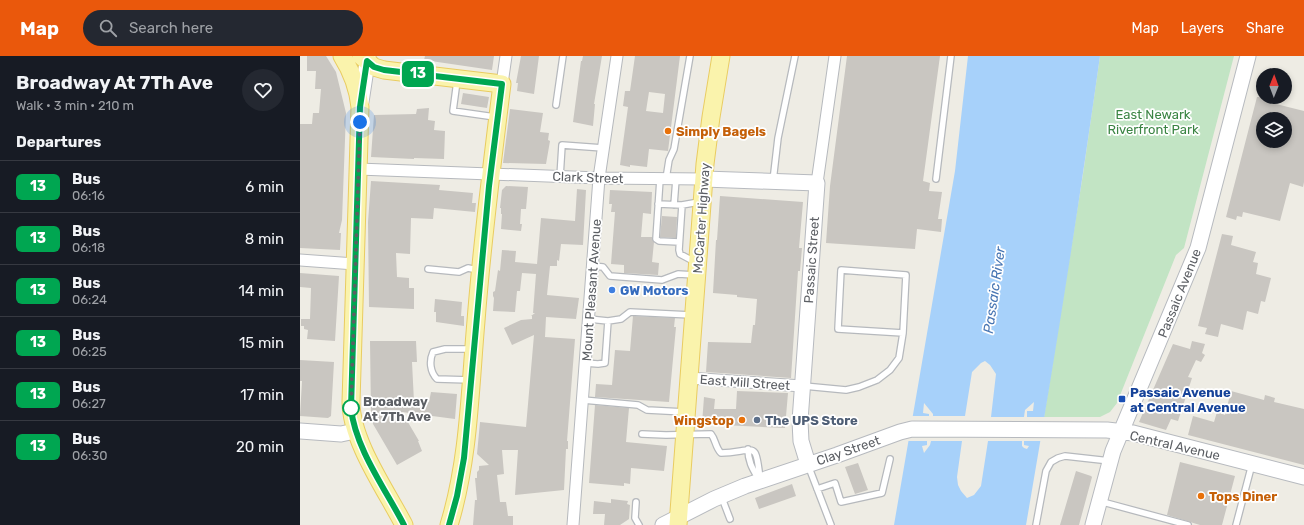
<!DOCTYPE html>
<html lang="en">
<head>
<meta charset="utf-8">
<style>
  body { margin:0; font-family:Rubik,sans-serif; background:#242831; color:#f1f3f6; height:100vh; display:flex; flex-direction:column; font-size:15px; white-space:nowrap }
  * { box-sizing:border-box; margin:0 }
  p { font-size:13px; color:#9ea1a6 }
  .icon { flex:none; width:22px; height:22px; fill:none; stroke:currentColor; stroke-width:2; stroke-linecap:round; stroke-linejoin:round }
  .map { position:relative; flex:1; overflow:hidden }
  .sheet { display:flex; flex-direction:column; background:#171b24; width:300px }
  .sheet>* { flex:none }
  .badge { padding:0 8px; border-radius:6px; font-size:14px; line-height:26px }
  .needle { width:26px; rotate:1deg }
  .buttons { position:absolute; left:956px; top:12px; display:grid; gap:8px }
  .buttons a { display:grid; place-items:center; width:36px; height:36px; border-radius:50%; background:#171b24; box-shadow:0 2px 6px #0003; font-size:20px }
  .you { position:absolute; width:20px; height:20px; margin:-10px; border:3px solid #fff; border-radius:50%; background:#1a73e8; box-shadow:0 0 0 6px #1a73e833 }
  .map>.badge { position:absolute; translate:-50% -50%; box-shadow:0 0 0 2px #fff }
  h2 { padding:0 16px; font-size:15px; line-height:36px }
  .round { display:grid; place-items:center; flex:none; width:42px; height:42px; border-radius:21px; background:#242831 }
  .overview { display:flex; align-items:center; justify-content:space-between; height:68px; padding:0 16px }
  h1 { font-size:19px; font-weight:700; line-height:30px }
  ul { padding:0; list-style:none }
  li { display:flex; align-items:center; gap:12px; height:52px; padding:0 16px; border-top:1px solid #363941 }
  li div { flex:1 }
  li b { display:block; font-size:15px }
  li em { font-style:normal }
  li .badge { min-width:44px; font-weight:700; text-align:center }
  header { display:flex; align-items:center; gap:24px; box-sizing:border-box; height:56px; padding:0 20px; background:#ea580c; color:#fff }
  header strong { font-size:19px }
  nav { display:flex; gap:22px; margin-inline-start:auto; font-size:14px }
  .search { width:280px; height:36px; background:#242831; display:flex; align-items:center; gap:10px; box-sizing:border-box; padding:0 14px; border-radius:22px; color:#9ea1a6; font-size:15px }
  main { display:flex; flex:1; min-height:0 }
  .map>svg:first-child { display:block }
  .green { fill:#c2e4c4 }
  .water { fill:#a7d1fa }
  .pier { fill:#eeece4 }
  .building { fill:#c9c6c1; fill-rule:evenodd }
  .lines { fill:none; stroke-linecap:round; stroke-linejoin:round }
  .lane-casing { stroke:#b6b9bd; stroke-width:8 }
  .street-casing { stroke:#b6b9bd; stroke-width:13 }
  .secondary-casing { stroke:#b7babf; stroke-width:17 }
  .primary-casing { stroke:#e9cc61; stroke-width:19 }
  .lane { stroke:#fff; stroke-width:5.5 }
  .street { stroke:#fff; stroke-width:11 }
  .secondary { stroke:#fff; stroke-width:15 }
  .primary { stroke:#faf3ac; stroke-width:17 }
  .line-casing { stroke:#fff; stroke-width:9 }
  .line { stroke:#00a651; stroke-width:6 }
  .walk { stroke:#5c5f64; stroke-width:4; stroke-dasharray:0 7.2 }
  .food-dot { fill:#e8710a; stroke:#fff; stroke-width:1.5 }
  .shop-dot { fill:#3f7fe0; stroke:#fff; stroke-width:1.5 }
  .transit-dot { fill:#1a4fb4; stroke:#fff; stroke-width:1.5 }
  .stop-dot { fill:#fff; stroke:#00a651; stroke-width:2 }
  .service-dot { fill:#5c6f8a; stroke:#fff; stroke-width:1.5 }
  .labels { text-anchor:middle; stroke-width:3.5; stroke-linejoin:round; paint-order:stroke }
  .park-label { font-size:13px; fill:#3a8443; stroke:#fff }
  .food-label { font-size:13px; font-weight:bold; fill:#c56008; stroke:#fff; text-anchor:start }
  .street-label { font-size:13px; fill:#5c5f64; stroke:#fff }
  .shop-label { font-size:13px; font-weight:bold; fill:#366cbe; stroke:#fff; text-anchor:start }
  .transit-label { font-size:13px; font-weight:bold; fill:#164399; stroke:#fff; text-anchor:start }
  .stop-label { font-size:13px; font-weight:bold; fill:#5c5f64; stroke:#fff; text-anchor:start }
  .service-label { font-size:13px; font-weight:bold; fill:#4e5e75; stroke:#fff; text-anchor:start }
  .water-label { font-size:14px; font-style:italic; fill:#4876b3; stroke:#fff }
</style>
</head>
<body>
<header>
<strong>Map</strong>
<div class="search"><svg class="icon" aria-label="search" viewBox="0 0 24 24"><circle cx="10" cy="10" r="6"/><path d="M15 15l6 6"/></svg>Search here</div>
<nav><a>Map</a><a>Layers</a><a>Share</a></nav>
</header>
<main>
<section class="sheet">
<div class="overview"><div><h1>Broadway At 7Th Ave</h1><p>Walk · 3 min · 210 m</p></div><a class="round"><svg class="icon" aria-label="heart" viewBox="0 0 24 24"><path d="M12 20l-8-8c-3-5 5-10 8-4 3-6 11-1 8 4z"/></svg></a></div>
<h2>Departures</h2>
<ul>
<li><span class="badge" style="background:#00a651;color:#fff">13</span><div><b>Bus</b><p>06:16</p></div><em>6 min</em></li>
<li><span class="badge" style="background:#00a651;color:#fff">13</span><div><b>Bus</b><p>06:18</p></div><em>8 min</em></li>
<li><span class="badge" style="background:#00a651;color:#fff">13</span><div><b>Bus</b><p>06:24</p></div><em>14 min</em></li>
<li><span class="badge" style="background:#00a651;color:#fff">13</span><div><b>Bus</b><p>06:25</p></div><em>15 min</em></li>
<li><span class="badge" style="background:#00a651;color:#fff">13</span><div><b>Bus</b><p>06:27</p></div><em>17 min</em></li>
<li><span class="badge" style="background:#00a651;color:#fff">13</span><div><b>Bus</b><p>06:30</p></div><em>20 min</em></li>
</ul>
</section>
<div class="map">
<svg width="1004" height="469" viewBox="0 0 1004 469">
  <rect width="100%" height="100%" fill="#eeece4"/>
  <!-- green -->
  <path class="green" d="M800 0H934L884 192 876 199 817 347 810 356 800 361H744L783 118Z"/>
  <!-- water -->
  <path class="water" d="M668 0H800C778 157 753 313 726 469H594L655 115Z"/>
  <!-- pier -->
  <path class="pier" d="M685 305 690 309 696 318 691 361H724L725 354 734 346 733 355H727V361H746L742 385H724V389L729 390 727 393 724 392 722 390V385H688L681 430 674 439 667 442 661 435 658 429 657 421 662 385H631L630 389 624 397 622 390 627 389V385H607L611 360H629V358L623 357 624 347 633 358V360H665L672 316 681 307Z"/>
  <!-- building -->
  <path class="building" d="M7 0H26L36 16 46 57 42 164 39 177H41L40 194 0 192V68H12L13 57H19L21 33H15L16 15H7Z
    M125 0H194L192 14 124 4Z
    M221 0H239L234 38 217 35 218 27H216Z
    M283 0H302L294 48H295L293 70 273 66 281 5H282Z
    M335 0H380L368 95 349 93 347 111 330 109V111L320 109 328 51 323 50 325 35H330ZM349 36 365 38 363 57 346 55Z
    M547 0H640L623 125 630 127 629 135 642 136 638 163H642L641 176 617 173 615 193 526 187 530 130Z
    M163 37 189 41 187 52 161 48Z
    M957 41H973L972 47 1004 55V126L1003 131 990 127 980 165 943 156 942 161 937 160 936 164 926 161ZM963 63H985V85H963Z
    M129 52 128 64 135 65 134 74 145 75 144 103 114 102V103L71 101 74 59 116 58 117 53Z
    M210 53 243 57 240 76 249 77 248 84 250 85 246 108 203 107Z
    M71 125 140 129 139 134 173 137 172 147H176L175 156 134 152 133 163 111 162 110 198 96 197 97 221 109 222V232H114V253L69 251 68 166Z
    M206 130 228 131 226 153H221L220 168H222L221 175 201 173 202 158H201V152H200L202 134Z
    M277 133 286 134 283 189 261 188 259 205 257 204V210H250L247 239 279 242 276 263 246 261 245 281 275 283 267 385H268V393H266L264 434 215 439 218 394H202L204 418 197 419 200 446H206L208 460H213V469H173L175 444H177L175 422H177V416L179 414V410L189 409 177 398 180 366 226 371 234 279 212 289 204 272 221 264 232 263V260H231L235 257H233L236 218 222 217 220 235H217L215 256 193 255 194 242 193 240V236L195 235 198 214 200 215 202 194 216 195 215 206 237 208 241 162 275 165Z
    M310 134 352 136 351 158 343 157 341 181H352L354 186 352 206 359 207 358 219 324 217V209L311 208 315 156H311L312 148H309Z
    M420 140 503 146 499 192H502L500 215H498L491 322 406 316 408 286 451 287 453 269H455L457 243 437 241V239L413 237 416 184H417Z
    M362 160 377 161 376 182 360 181Z
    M922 178 933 180 931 189 956 196 953 206 958 207 956 218 971 222 965 246 961 245 958 258 947 255 943 274 921 268 918 281 905 278 907 272 898 270Z
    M0 217 39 220 35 285 7 283 8 274 4 273V270H1V263H10L11 232 0 231Z
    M135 243 162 246 161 260H164V270L136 266V256H134Z
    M333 260 375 262 374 271H376L369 346 295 341 296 328 312 329 315 294 330 295Z
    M70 285H116L117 306H112L114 346H129L131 336 157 338 155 363 102 356 119 385H118L122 395 97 409 73 368 71 359Z
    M892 285 905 288 902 297 905 299 901 306 896 304 888 321 892 322 878 365 871 363 866 374 839 366 873 288 890 293Z
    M0 304 34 306 31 360 28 362 0 360 2 325H0Z
    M437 335 488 337 485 372 402 368 404 341 415 343 414 353H436Z
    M931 335 964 344 965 339 975 342 974 346 1004 353V409L888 379 893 360 914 366 917 356 925 359Z
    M295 349 329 352 326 386 367 390 364 415 331 412 330 428 324 427V430L289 427Z
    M880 406 935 420 922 469H900L867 459Z
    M558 407 568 434 555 438 545 411Z
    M776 415 791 420 792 421 779 469H760Z
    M492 428 496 440 459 453 455 442Z
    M311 443 328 445 327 448 330 449 329 463 320 469H304L305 458H293L294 445 311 447Z"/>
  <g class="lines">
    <defs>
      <path id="lane" d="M157 25 153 55 195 61
        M256 49 263 0
        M260 121 262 89 303 92
        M360 123 356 183 359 185 379 186
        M366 123 369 104 374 93 390 0
        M636 123 651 0
        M473 125 478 82 495 0
        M358 148 382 149 399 146
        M374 149 376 123
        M382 149 379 194 380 198 395 206
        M293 210 303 211 310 220 362 224 378 218 395 219
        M128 213 159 216 168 212 178 214
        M289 263 308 265
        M285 307 298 308 305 307 308 265 321 263 330 256 391 259
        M170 324 137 323C130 316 129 305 133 296L145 293H172
        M504 330 546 334 559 331 577 324 590 314 599 302 603 277 606 219 541 214 538 273 603 277
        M283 344 338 349 347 354 385 356
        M342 378 366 379 411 378C416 384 415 391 421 397 455 396 456 382 460 424
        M448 393C448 405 452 412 458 422
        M508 409 531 469
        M517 433 535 427 541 446 582 437 590 403
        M422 442 430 463
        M799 445 888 469
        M336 446 335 462 339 469
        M736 469 746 415 751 406 758 402 765 400 810 405
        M936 469 952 408"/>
      <path id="street" d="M202 28 206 0
        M58 113 299 122 404 123
        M517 127 535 0
        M0 204 55 208
        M389 322 502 330
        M273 469 299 122 317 0"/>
      <path id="secondary" d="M61 46 68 0
        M404 123 517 127 500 365 501 385 508 408
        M0 375 41 378 55 375
        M363 469 414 443 445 430 537 399 600 376 612 373 807 374 833 377 1004 421
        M793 469 813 395 898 192 948 0"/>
      <path id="primary" d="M42 0C52 16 58 32 60 51L51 346C51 385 86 434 104 469
        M61 0 74 11 84 14 202 28C192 107 182 186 176 265 170 333 169 404 149 469
        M378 469 405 108 411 61 421 0"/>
    </defs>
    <!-- lane casing -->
    <use href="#lane" class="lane-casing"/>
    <!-- street casing -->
    <use href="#street" class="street-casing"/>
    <!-- secondary casing -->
    <use href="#secondary" class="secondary-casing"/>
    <!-- primary casing -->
    <use href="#primary" class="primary-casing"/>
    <!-- lane -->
    <use href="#lane" class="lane"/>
    <!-- street -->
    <use href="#street" class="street"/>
    <!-- secondary -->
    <use href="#secondary" class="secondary"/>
    <!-- primary -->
    <use href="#primary" class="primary"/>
  </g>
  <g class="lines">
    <defs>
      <path id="line" d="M104 469C86 434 55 392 51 352L60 51 67 5 74 11 84 14 202 28 189 130 164 402 157 440 149 469"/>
    </defs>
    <!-- line casing -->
    <use href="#line" class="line-casing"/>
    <!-- line -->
    <use href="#line" class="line"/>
    <!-- walk -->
    <path class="walk" d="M51 352 60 66"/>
  </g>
  <!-- markers -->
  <g class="food-dot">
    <circle cx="368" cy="75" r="4"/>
    <circle cx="442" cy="364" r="4"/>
    <circle cx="901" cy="440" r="4"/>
  </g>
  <circle class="shop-dot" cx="312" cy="234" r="4"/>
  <rect class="transit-dot" x="818" y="339" width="8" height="8" rx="2"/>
  <circle class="stop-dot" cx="51" cy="352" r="8"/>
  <circle class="service-dot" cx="457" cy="364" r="4"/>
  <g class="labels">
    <!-- park labels -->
    <g class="park-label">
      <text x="853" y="63">East Newark<tspan x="853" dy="15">Riverfront Park</tspan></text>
    </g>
    <!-- food labels -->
    <g class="food-label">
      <text x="376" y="80">Simply Bagels</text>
      <text x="434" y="369" text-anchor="end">Wingstop</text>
      <text x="909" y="445">Tops Diner</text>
    </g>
    <!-- street labels -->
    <g class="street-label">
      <text transform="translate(288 121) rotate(2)" y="5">Clark Street</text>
      <text transform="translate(401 162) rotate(-86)" y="5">McCarter Highway</text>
      <text transform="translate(511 204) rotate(-86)" y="5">Passaic Street</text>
      <text transform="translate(291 234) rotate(-86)" y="5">Mount Pleasant Avenue</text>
      <text transform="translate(879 237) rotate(-68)" y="5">Passaic Avenue</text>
      <text transform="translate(445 326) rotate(4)" y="5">East Mill Street</text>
      <text transform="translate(875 389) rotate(13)" y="5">Central Avenue</text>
      <text transform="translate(548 394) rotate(-19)" y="5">Clay Street</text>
    </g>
    <!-- shop labels -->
    <g class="shop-label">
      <text x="320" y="239">GW Motors</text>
    </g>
    <!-- transit labels -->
    <g class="transit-label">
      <text x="830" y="341">Passaic Avenue<tspan x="830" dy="15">at Central Avenue</tspan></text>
    </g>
    <!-- stop labels -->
    <g class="stop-label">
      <text x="63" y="350">Broadway<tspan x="63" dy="15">At 7Th Ave</tspan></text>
    </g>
    <!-- service labels -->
    <g class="service-label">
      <text x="465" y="369">The UPS Store</text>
    </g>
    <!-- water labels -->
    <g class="water-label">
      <text transform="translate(694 234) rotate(-82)" y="5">Passaic River</text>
    </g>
  </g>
</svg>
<div class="buttons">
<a><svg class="needle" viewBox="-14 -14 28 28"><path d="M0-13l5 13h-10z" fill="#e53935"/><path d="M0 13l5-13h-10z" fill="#9ea1a6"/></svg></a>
<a><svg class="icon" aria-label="layers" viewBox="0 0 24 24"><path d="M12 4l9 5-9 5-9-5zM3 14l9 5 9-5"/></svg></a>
</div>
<div class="you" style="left:60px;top:66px"></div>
<b class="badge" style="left:118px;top:18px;background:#00a651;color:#fff">13</b>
</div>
</main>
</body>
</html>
